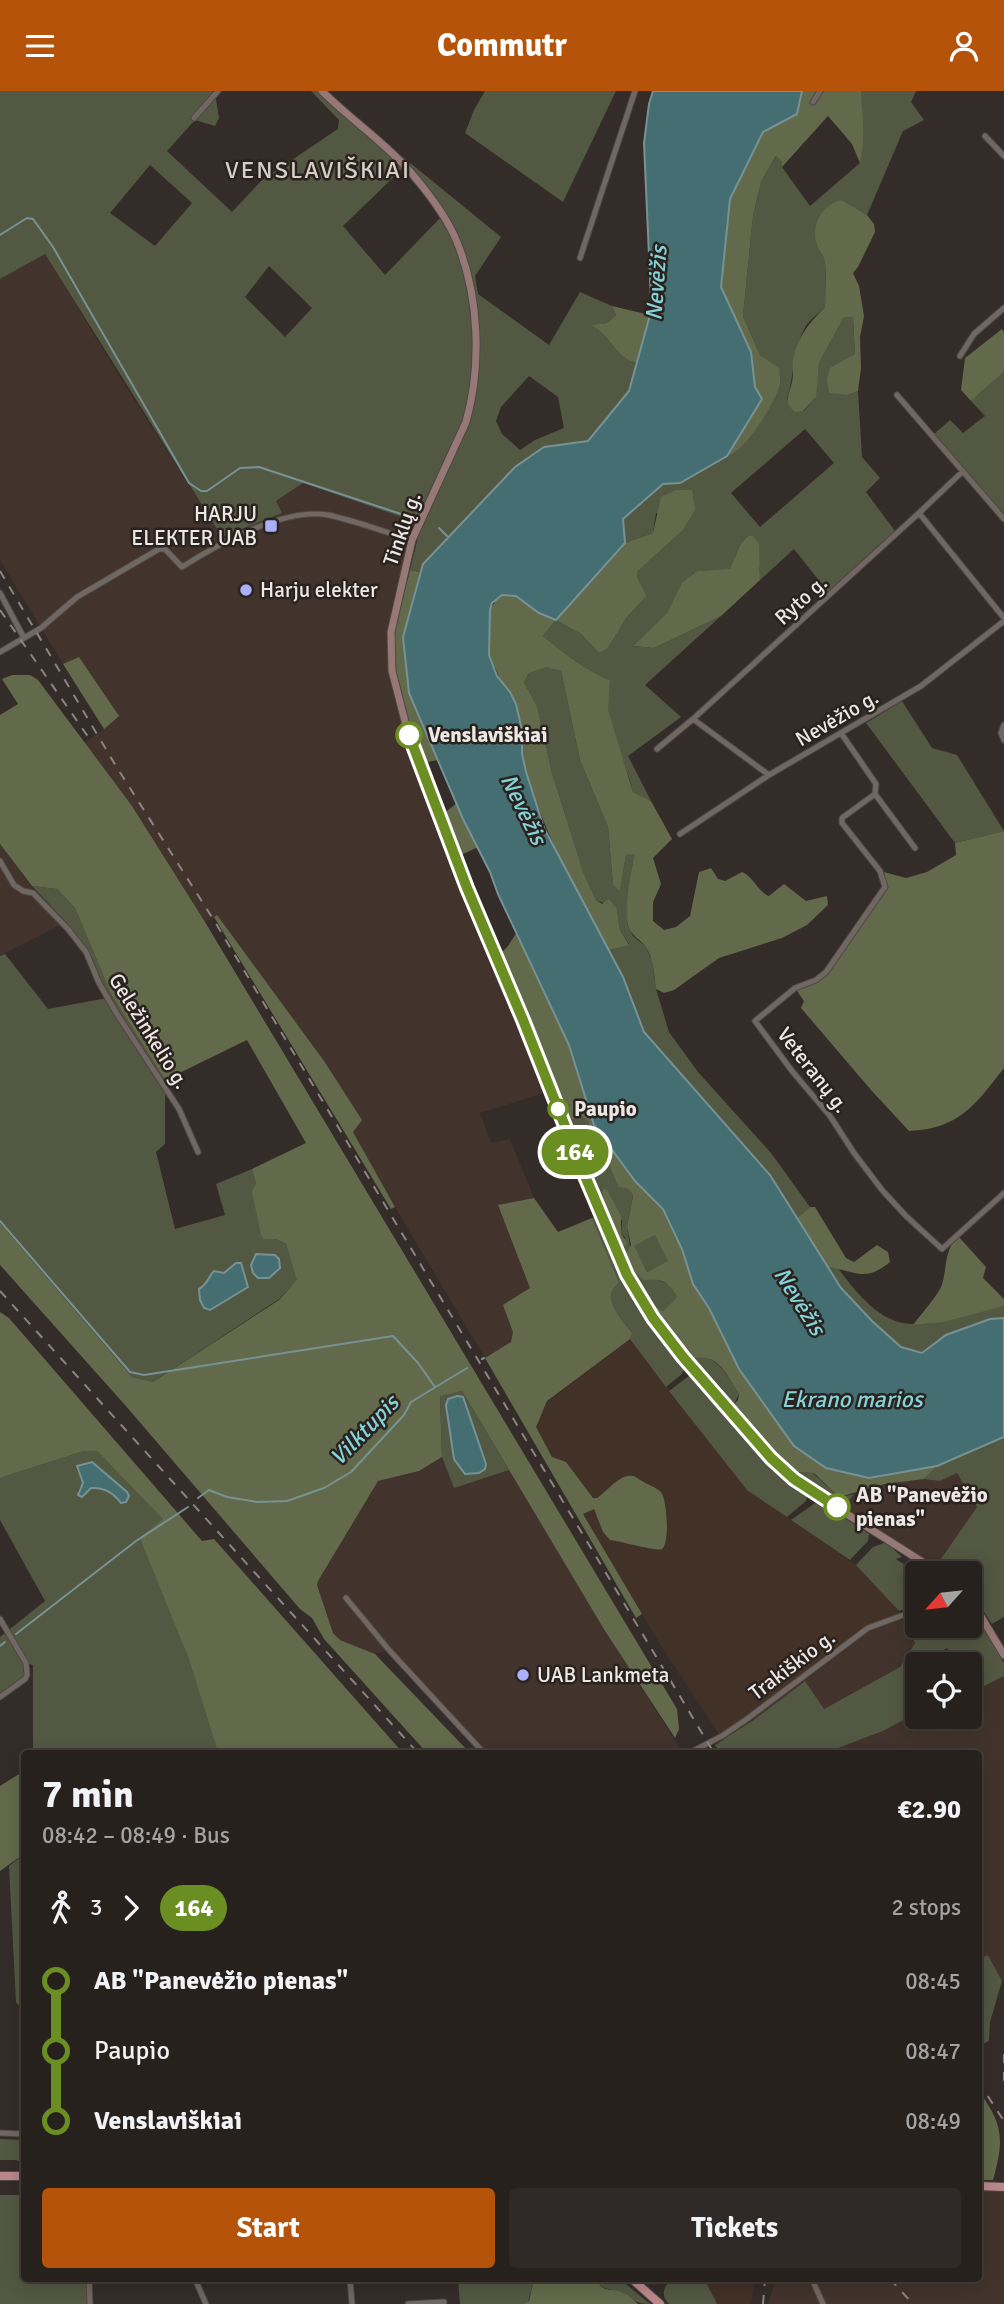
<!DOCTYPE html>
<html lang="en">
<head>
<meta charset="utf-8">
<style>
  body { margin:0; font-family:Signika,sans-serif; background:#2f2927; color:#f1f3f6; height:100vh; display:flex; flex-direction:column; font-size:26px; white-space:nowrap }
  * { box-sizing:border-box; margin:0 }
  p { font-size:23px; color:#a4a3a4 }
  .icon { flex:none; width:38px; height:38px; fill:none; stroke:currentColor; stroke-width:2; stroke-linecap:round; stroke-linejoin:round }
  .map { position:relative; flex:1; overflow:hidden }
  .side { position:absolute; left:21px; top:1659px; width:961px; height:532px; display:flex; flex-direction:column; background:#27211e; border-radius:7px; box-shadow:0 4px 18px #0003,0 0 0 2px #433e3c }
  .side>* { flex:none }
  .badge { padding:0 14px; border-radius:23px; font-size:24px; line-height:46px }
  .needle { width:46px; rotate:243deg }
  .controls { position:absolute; left:905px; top:1470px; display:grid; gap:14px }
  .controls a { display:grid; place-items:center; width:77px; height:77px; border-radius:7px; background:#27211e; box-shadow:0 4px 18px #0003,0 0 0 2px #433e3c; font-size:35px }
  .map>.badge { position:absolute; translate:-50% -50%; box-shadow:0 0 0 4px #fff }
  .legs { display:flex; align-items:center; gap:10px; height:77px; padding:0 21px; font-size:23px }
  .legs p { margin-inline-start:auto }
  .headline { display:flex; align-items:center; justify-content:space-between; height:119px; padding:0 21px }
  h1 { font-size:38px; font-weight:700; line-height:52px }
  .primary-button { display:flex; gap:14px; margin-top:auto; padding:14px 21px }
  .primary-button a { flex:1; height:80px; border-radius:7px; background:#b45309; color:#fff; font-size:28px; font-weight:700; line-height:80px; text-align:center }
  .primary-button a+a { background:#2f2927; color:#f1f3f6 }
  ul { padding:0 21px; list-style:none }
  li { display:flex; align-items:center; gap:24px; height:70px; font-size:26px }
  li i { display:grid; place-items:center; width:10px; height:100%; margin:0 9px; background:currentColor }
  li i::after { content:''; width:18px; height:18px; margin:-9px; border:5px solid; border-radius:50%; background:#27211e }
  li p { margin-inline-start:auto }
  li:first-child i { background:linear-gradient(#0000 50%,currentColor 0) }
  li:last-child i { background:linear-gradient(currentColor 50%,#0000 0) }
  header { display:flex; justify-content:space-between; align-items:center; height:91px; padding:0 21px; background:#b45309; color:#fff; font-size:32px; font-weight:700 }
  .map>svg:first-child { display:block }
  .commercial { fill:#423127 }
  .built { fill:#42342c }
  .green { fill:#535842; fill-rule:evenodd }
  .forest { fill:#636a4b; fill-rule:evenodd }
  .water { fill:#446e71; stroke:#779294; stroke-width:2 }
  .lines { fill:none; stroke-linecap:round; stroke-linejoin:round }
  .stream { stroke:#779294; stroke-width:2 }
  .minor-casing { stroke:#4e4744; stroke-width:7 }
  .secondary-casing { stroke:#4e4744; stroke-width:9 }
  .primary-casing { stroke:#4e4744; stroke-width:10 }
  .minor { stroke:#716762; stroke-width:5 }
  .secondary { stroke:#967876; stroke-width:7 }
  .primary { stroke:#bb888a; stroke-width:8 }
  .rail { stroke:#8b8481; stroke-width:2; stroke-dasharray:9 9; stroke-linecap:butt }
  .line-1-casing { stroke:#fff; stroke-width:16 }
  .line-1 { stroke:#6b8e23; stroke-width:10 }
  .poi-dot { fill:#a9b0fc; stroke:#2a221e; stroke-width:2.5 }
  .stop-1-dot { fill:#fff; stroke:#6b8e23; stroke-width:3.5 }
  .labels { text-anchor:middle; stroke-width:5; stroke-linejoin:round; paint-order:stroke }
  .poi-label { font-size:21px; fill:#ede7e5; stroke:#2a221e; text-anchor:start }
  .street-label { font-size:21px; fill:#ede7e5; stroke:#2a221e }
  .stop-label { font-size:21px; font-weight:bold; fill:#ede7e5; stroke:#2a221e; text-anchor:start }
  .water-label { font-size:23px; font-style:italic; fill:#84d3d9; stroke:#2a221e }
  .quarter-label { font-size:24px; letter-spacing:2px; fill:#d8cec8; stroke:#2a221e }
</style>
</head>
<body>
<header><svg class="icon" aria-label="menu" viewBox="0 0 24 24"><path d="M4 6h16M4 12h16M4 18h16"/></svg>Commutr<svg class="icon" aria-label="person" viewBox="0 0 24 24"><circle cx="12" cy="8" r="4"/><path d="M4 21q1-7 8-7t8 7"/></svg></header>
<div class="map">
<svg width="1004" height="2213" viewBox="0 0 1004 2213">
  <rect width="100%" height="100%" fill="#342c28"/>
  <!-- commercial -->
  <path class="commercial" d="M630 1248 747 1398 856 1474 899 1520 903 1529 869 1541 752 1630 723 1649 663 1558 583 1423 594 1417 603 1441 610 1449 638 1454 647 1458 661 1401 632 1384 626 1385 597 1408 593 1407 566 1371 552 1366 535 1336 547 1311Z
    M702 2188H755L751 2213H717L706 2191Z"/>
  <!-- built -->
  <path class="built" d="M45 163 118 283 222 446 281 422 276 410 303 392 416 431 406 459 388 534 387 565 394 606 415 672 451 769 547 1001 480 1022 491 1052 510 1048 534 1107 498 1114 530 1197 511 1251 485 1267 395 1116 353 1041V1039L217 825 205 831 132 715 84 652 104 638 79 566 63 573 0 469V188Z
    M0 753 37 803 66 831 0 865Z
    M442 1366 454 1396 509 1379 605 1540 683 1662H484L389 1559 375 1563 340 1549 333 1542 317 1494 318 1490 378 1390 419 1380Z
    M957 1382 977 1416 936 1475 843 1417 854 1403 885 1393 924 1388 940 1390Z
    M903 1529 915 1552 900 1576 823 1618 805 1590 869 1541Z
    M1004 1585V1889L1002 1890 988 1864 978 1868V1662H825L883 1640 917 1622V1626H970V1598L972 1602Z
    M978 2098H1004V2213H768L776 2188H978Z"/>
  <!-- green -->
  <path class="green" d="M0 0H212L215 3 219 27 215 35 195 29 167 60 232 121 262 89 338 38 339 29 311 0H322L405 75 343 135 385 184 443 124 469 192 475 247 470 315 454 357 416 431 303 392 276 410 282 422 222 446 45 163 0 188ZM150 74 192 112 155 155 110 122ZM269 175 312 217 285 246 245 206Z
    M485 0H616L563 111 465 42 474 19Z
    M861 0H916L911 11 924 29 903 40 867 124 842 109 816 152 825 169V216C820 221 813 226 808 232 794 250 794 286 787 308L804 320 815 307 819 272 844 226H853L855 264 829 301 848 304 858 300 862 366 880 387 866 401 895 440 828 501 794 458 760 489V477L748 445 741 452 730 479 697 480 682 491 667 522 633 555 654 557 721 525 645 594 681 626 628 665 651 710 633 701C627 674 612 649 608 622 607 611 609 599 610 589 585 579 564 562 543 545L556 529 581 543 597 560 608 557 627 526 647 505 637 486V481L682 440 656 422 653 442 625 452 623 429 663 393 680 392 727 365C744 361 775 311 780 294 781 289 779 282 778 277L760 264 743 225 753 125 761 91 777 64 781 68 782 76 810 115 860 72ZM805 338 834 372 760 436 731 402Z
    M398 62 501 146 475 185 478 203 549 254 580 201 612 215 616 224 607 232 593 234C610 244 616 268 637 272L629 300 588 350 544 356 515 376 423 473 420 481 410 479 418 446 468 335 474 312 479 265 478 235 452 134 423 90ZM529 285 558 306 564 337 535 349 520 359 502 343 496 330 501 316Z
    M1004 281V425L934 343 950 329 963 342 985 325 971 310Z
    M546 575 561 580 580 669 608 736 613 794 620 799 626 764 636 762 632 775 627 832 633 845 645 855 652 869 656 898 669 941 698 981 771 1062 810 1116 797 1127 770 1084 644 942 623 886 609 859 629 853 620 839 617 818 596 809 584 783 552 682 537 615 524 591 529 582Z
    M902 610 932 657 957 664 1004 740 955 752 866 632Z
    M32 795 57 798 75 817 111 903 165 989V1053L156 1061 175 1138 225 1124 216 1093 252 1078 256 1093 264 1148H276L286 1153 298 1189 279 1208 153 1291 132 1286 0 1132V865L5 863 48 918 107 907 86 861 68 838 66 831ZM258 1163H273L277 1166 280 1177 269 1187 261 1188 255 1185 252 1171ZM228 1179 248 1196 210 1219H206L200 1209 211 1182H224Z
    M581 1025 587 1029 593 1043 584 1050 603 1060 632 1100 633 1105 627 1136 634 1180 669 1193 677 1206 663 1220 655 1215 651 1217 630 1182 618 1154 624 1155 625 1146 621 1142 622 1130 602 1101 605 1113 602 1115 576 1049 571 1029Z
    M598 1125 636 1212 685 1276 682 1283 666 1296 630 1248 631 1241C624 1232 612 1218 611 1206 610 1200 616 1195 619 1191L592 1127Z
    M655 1144 669 1170 647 1181 633 1155Z
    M828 1176 838 1177C897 1259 920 1232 1004 1215V1227C973 1229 947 1244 922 1262L901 1256 872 1230 841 1197Z
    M703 1265C721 1270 729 1288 739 1303L734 1313 693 1268Z
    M689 1285 696 1286 774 1375 808 1403 806 1410 787 1426 747 1399 669 1300Z
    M462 1300 509 1379 454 1397 442 1366 440 1304ZM463 1306 462 1309 454 1368 446 1314 448 1308Z
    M1004 1346V1526L992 1533 970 1500V1482H947L936 1475 977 1416 957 1382 940 1390 924 1388 937 1375Z
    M84 1360H97L164 1428 187 1563 218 1662H33V1574L26 1572 27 1584 0 1606V1546L45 1510 0 1429V1387ZM92 1371 127 1401 123 1413C113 1404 107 1396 91 1397L84 1405 78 1400 83 1392 77 1379Z
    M791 1381 813 1382 839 1406 854 1403 843 1417Z
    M818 1410 869 1443 868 1450 850 1469 791 1429Z
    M884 1452 890 1455 902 1466 896 1468 914 1480 916 1478 914 1474 933 1482H917V1514L899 1520 856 1474 873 1456Z
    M970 1513 1004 1572V1585L971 1602 970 1598V1573H956L947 1557 913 1575 917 1582V1622L883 1640 825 1662H720L715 1654 752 1630 805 1590 824 1618 900 1576 915 1552 903 1529 917 1523V1535H970Z
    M24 1763V1921L16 1911 9 1775Z
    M988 1864 1002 1890 990 1931 989 1950 978 1955V1868Z
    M0 2048 24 2049V2072L16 2069H0Z
    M0 2104H24V2188H88V2213H0Z
    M458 2188H534L528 2211 523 2213H460Z
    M596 2188H620L650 2213C630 2213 634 2204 619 2200 608 2198 602 2199 596 2188Z
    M671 2188H702L706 2191 717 2213H669C660 2203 664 2197 671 2188Z"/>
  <!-- forest -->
  <path class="forest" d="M802 0H861C862 26 866 46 860 72L852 53 828 25 782 76 781 69 776 65 761 91 753 125 743 225 760 264 779 277C779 282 781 289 780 294 775 312 745 361 727 365L762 308 755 296 751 261 721 196 730 108 763 41 797 23Z
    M842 109 867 124 874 133 875 141 858 176 853 182 859 195 864 225 860 246 861 277 858 300 848 304 829 302 827 288 830 277 855 263 853 226H844L819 272 816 306 803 320 795 321C783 311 789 304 792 291 794 283 792 276 793 268 798 245 809 232 825 216 825 201 826 186 825 171 824 164 817 158 816 151 812 131 823 113 842 109Z
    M612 215 650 224 637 272C615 268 610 242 591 234L607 232 616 224Z
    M1002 238 1004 241V281L971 310 961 299 965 267Z
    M676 399H692L695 419 682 440 637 481V486L647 505 627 526 608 557 601 561 597 560 581 543 556 529 543 545C564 562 585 579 610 589L608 619 633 701 651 710 672 748 653 767 661 793 653 811V830L664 839 676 836 690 825 699 781 711 777 718 788 725 790 742 781C754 786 757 800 769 805L784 793 806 810 827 805 828 814 807 834 782 847 719 867 674 899 664 902 656 898C654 884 654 867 645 855 639 847 631 845 628 834 624 822 631 776 635 763L626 764 620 800 613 794 608 736 580 669 561 580 546 576 529 582 524 591 537 615 552 682 584 783 596 809 602 813 609 808 617 818 620 839 629 854 609 859C582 808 551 757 533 701 527 686 522 670 523 653L502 592 489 564 490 519 497 507C515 497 525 514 539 522 544 525 550 527 556 529L625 452 653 442 661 406Z
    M748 445H753L759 453 760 489 721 525 654 557 633 555 667 522 682 491 697 480 730 478 741 452Z
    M410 479 420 481 403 546 409 602 438 669 422 672C408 632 390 587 395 543 397 522 405 500 410 479Z
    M79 566 119 625 104 638 63 573Z
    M12 584H30L38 589 132 715 205 831 677 1618 679 1638 675 1647 605 1540 462 1300 440 1305 442 1366 419 1380 378 1390 318 1490 317 1494 333 1542 340 1549 375 1563 470 1662H427L324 1548 312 1527 300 1518 125 1314 0 1174V1132L132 1286 153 1291 279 1209 297 1189 286 1153 276 1148H264L261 1144 252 1101 256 1093 252 1078 306 1052 247 949 165 989 111 903 75 817 57 798 32 795 0 753V624L18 613 2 588Z
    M457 712 478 756 459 765 442 724Z
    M1004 740V977C976 1013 959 1038 909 1040L871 999 801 917 804 910 795 897 816 889 826 881 884 796 880 780 906 787 927 781 956 764 955 752Z
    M217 824 324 970 362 1029 353 1041 395 1116 391 1118 214 826Z
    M517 841 569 954 594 1034 635 1090 663 1118 682 1158 693 1193 709 1217 739 1278 869 1387 937 1375 924 1388 885 1393 839 1406 814 1382 791 1381 734 1313 738 1309 739 1303C727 1285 718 1260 693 1268L660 1230 651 1217 655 1215 663 1220 677 1206C668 1190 662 1187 644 1189L634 1180 626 1163 631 1154 627 1136 633 1105C631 1097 626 1097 619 1096 608 1075 611 1060 585 1053L584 1050 593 1043 587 1029 581 1025 571 1029 560 1003 554 997 527 927 500 863 508 855ZM655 1144 668 1170 647 1181 634 1155Z
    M604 1098 607 1099 621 1125V1142L627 1152 624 1155 618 1154 602 1115 605 1113 602 1101Z
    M534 1107 558 1141 592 1127 619 1191C616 1195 610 1200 611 1206 612 1218 624 1232 632 1242L630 1248 547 1310 536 1336 552 1366 566 1371 593 1407H597C606 1401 617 1387 627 1385 633 1383 637 1387 642 1390 647 1393 657 1397 661 1401 667 1408 670 1453 662 1458 659 1461 619 1450 610 1449L603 1441 594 1418 583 1423 642 1523 636 1527 485 1267 511 1251 513 1241 503 1214 530 1197 498 1114Z
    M810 1116H815L846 1167 854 1171 877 1154 888 1161 890 1171C864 1192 856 1180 828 1176L797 1127Z
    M958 1145 986 1176 983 1187 1004 1208V1215L943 1231 913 1234C922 1222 933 1210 940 1198 948 1183 942 1161 958 1145Z
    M0 1221 9 1227 202 1450 214 1448 403 1662H218L187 1563 140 1447 163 1428 97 1360H84L0 1387Z
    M24 1680V1763L0 1780V1695Z
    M978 1999C1004 2034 1004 2049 993 2089H978Z
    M534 2188H596C605 2204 610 2196 622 2201 628 2203 634 2209 638 2213H523L529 2210Z"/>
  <!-- water -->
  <path class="water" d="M653 0H802L797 23 763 41 730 108 721 196 751 261 755 296 762 308 727 365 680 392 663 393 623 428 625 452 556 529 539 522 516 505 502 504 492 512 490 519 489 564 497 585 510 601 516 613 522 639V663L526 681 544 737 623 886 644 941 770 1084 841 1197 872 1230 901 1256 922 1262 946 1244 990 1228 1004 1227V1346L937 1375 869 1387 826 1377 794 1355 739 1278 709 1217 693 1193 682 1158 663 1118 635 1090 594 1034 569 954 498 803 490 781 463 728 409 602 403 546 423 473 515 376 544 356 588 350 629 300 650 224 651 209 644 52 649 13Z
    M256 1163 275 1164 279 1168 280 1177 269 1187H258L253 1182 251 1174Z
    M236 1172H241L248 1196 210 1219 204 1217 200 1209 199 1198C209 1192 208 1185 214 1180L224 1182Z
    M457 1305 463 1306 486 1373 485 1378 479 1382 465 1383 454 1368 446 1314 448 1308Z
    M92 1371 127 1401 129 1405 126 1411 121 1412C113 1401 104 1396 91 1397L82 1406 78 1404 83 1392 77 1375Z"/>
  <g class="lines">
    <!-- stream -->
    <path class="stream" d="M0 144 27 127 33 128 53 156 189 392 201 400H207L240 377 259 376 407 425
      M439 437 448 446
      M0 1130 130 1281 144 1284 393 1245 418 1272 435 1296
      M482 1268 484 1267
      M198 1407 209 1399 227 1406 257 1411 287 1410 324 1397 351 1381 404 1324 411 1311 467 1277
      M16 1543 136 1450 188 1416
      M0 1555 5 1551"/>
    <defs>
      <path id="minor" d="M813 11 820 0
        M194 27 218 0
        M985 45 1004 65
        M580 167 635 0
        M960 265 974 243 1004 217
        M897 304 1004 428
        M919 422 1004 527
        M0 502 24 547
        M0 561 41 537 77 506 159 458H165L182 476C218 453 285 416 328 424 357 430 384 441 412 449
        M693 628 769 684
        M1004 634 1001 642 1004 649
        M841 642 876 693 875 703 842 727V732L880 780 885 796 826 881 816 889 795 897 755 930 792 980 830 1025 854 1062 882 1099 906 1125 942 1158 1004 1102
        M657 658 693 628 919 422 963 380
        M875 703 915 757
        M680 743 769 684 921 595 1004 530
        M0 770 14 794 23 800 33 802 68 838 86 861 99 892 117 923 179 1018 198 1061
        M346 1507 389 1559 484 1662
        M0 1528 26 1572 27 1584 25 1588 0 1606
        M689 1662 722 1645 747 1628 868 1537 917 1519
        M0 2042 24 2043
        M89 2188 90 2213
        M195 2188 206 2213
        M350 2188 352 2213
        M812 2188 823 2213
        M408 2213 444 2211"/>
      <path id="secondary" d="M322 0C351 29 386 52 413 84 430 104 447 126 457 151 479 205 482 274 466 331L412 449 391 541 392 580 408 642 439 726 523 929 611 1149 627 1184 653 1227 683 1266 771 1367 815 1403 940 1482
        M970 1507 1004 1564"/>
      <path id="primary" d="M0 2085H24
        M978 2095 1004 2096
        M632 2188 660 2213"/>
    </defs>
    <!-- minor casing -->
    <use href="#minor" class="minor-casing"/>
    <!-- secondary casing -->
    <use href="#secondary" class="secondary-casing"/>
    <!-- primary casing -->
    <use href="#primary" class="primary-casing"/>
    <!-- minor -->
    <use href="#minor" class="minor"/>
    <!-- secondary -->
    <use href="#secondary" class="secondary"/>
    <!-- primary -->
    <use href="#primary" class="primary"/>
    <!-- rail -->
    <path class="rail" d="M0 480 116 675 215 831 714 1662
      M0 519 91 650
      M0 1200 418 1662
      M1004 1963V1996
      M978 1990 1004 2030
      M890 2188 913 2213
      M763 2213 765 2188"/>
  </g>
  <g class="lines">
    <defs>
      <path id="line-1" d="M409 644 467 797 523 929 582 1078 627 1184 653 1227 683 1266 771 1367 794 1388 837 1416"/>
    </defs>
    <!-- line-1 casing -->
    <use href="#line-1" class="line-1-casing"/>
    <!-- line-1 -->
    <use href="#line-1" class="line-1"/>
  </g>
  <!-- markers -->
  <g class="poi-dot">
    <rect x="264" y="428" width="14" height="14" rx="3.5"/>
    <circle cx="246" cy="499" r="7"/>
    <circle cx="523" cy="1584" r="7"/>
  </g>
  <g class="stop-1-dot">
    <circle cx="409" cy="644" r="12"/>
    <circle cx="558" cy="1018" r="9"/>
    <circle cx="837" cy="1416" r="12"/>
  </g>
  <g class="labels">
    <!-- poi labels -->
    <g class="poi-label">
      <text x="257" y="430" text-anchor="end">HARJU<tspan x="257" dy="24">ELEKTER UAB</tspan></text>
      <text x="260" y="506">Harju elekter</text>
      <text x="537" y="1591">UAB Lankmeta</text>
    </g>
    <!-- street labels -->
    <g class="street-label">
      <text transform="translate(402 438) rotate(-71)" y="7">Tinklų g.</text>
      <text transform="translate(801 509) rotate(-42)" y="7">Ryto g.</text>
      <text transform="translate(837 627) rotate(-30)" y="7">Nevėžio g.</text>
      <text transform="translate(149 940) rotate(58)" y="7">Geležinkelio g.</text>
      <text transform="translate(813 979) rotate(52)" y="7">Veteranų g.</text>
      <text transform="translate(792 1574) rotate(-37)" y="7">Trakiškio g.</text>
    </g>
    <!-- stop labels -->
    <g class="stop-label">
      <text x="428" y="651">Venslaviškiai</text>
      <text x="574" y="1025">Paupio</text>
      <text x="856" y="1411">AB "Panevėžio<tspan x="856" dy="24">pienas"</tspan></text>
    </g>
    <!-- water labels -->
    <g class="water-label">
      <text transform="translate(656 192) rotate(-86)" y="8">Nevėžis</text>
      <text transform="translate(524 718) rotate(64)" y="8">Nevėžis</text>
      <text transform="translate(800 1210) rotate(58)" y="8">Nevėžis</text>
      <text x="852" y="1316">Ekrano marios</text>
      <text transform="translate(364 1339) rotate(-46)" y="8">Vilktupis</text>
    </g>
    <!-- quarter labels -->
    <g class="quarter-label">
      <text x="318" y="87">VENSLAVIŠKIAI</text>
    </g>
  </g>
</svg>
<div class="controls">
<a><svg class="needle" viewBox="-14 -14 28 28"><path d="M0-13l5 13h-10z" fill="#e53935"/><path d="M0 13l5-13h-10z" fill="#a4a3a4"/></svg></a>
<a><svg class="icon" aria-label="locate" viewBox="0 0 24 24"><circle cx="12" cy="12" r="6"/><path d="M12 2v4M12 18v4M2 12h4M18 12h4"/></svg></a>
</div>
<b class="badge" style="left:575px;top:1061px;background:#6b8e23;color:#fff">164</b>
<section class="side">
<div class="headline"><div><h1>7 min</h1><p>08:42 – 08:49 · Bus</p></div><b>€2.90</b></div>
<div class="legs"><svg class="icon" aria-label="walk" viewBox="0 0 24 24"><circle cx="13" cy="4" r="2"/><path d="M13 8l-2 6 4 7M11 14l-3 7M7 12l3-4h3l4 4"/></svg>3<svg class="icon" aria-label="forward" viewBox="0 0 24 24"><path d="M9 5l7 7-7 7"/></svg><b class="badge" style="background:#6b8e23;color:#fff">164</b><p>2 stops</p></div>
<ul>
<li><i style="color:#6b8e23"></i><b>AB &quot;Panevėžio pienas&quot;</b><p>08:45</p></li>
<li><i style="color:#6b8e23"></i><span>Paupio</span><p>08:47</p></li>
<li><i style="color:#6b8e23"></i><b>Venslaviškiai</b><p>08:49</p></li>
</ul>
<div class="primary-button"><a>Start</a><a>Tickets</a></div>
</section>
</div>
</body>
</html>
